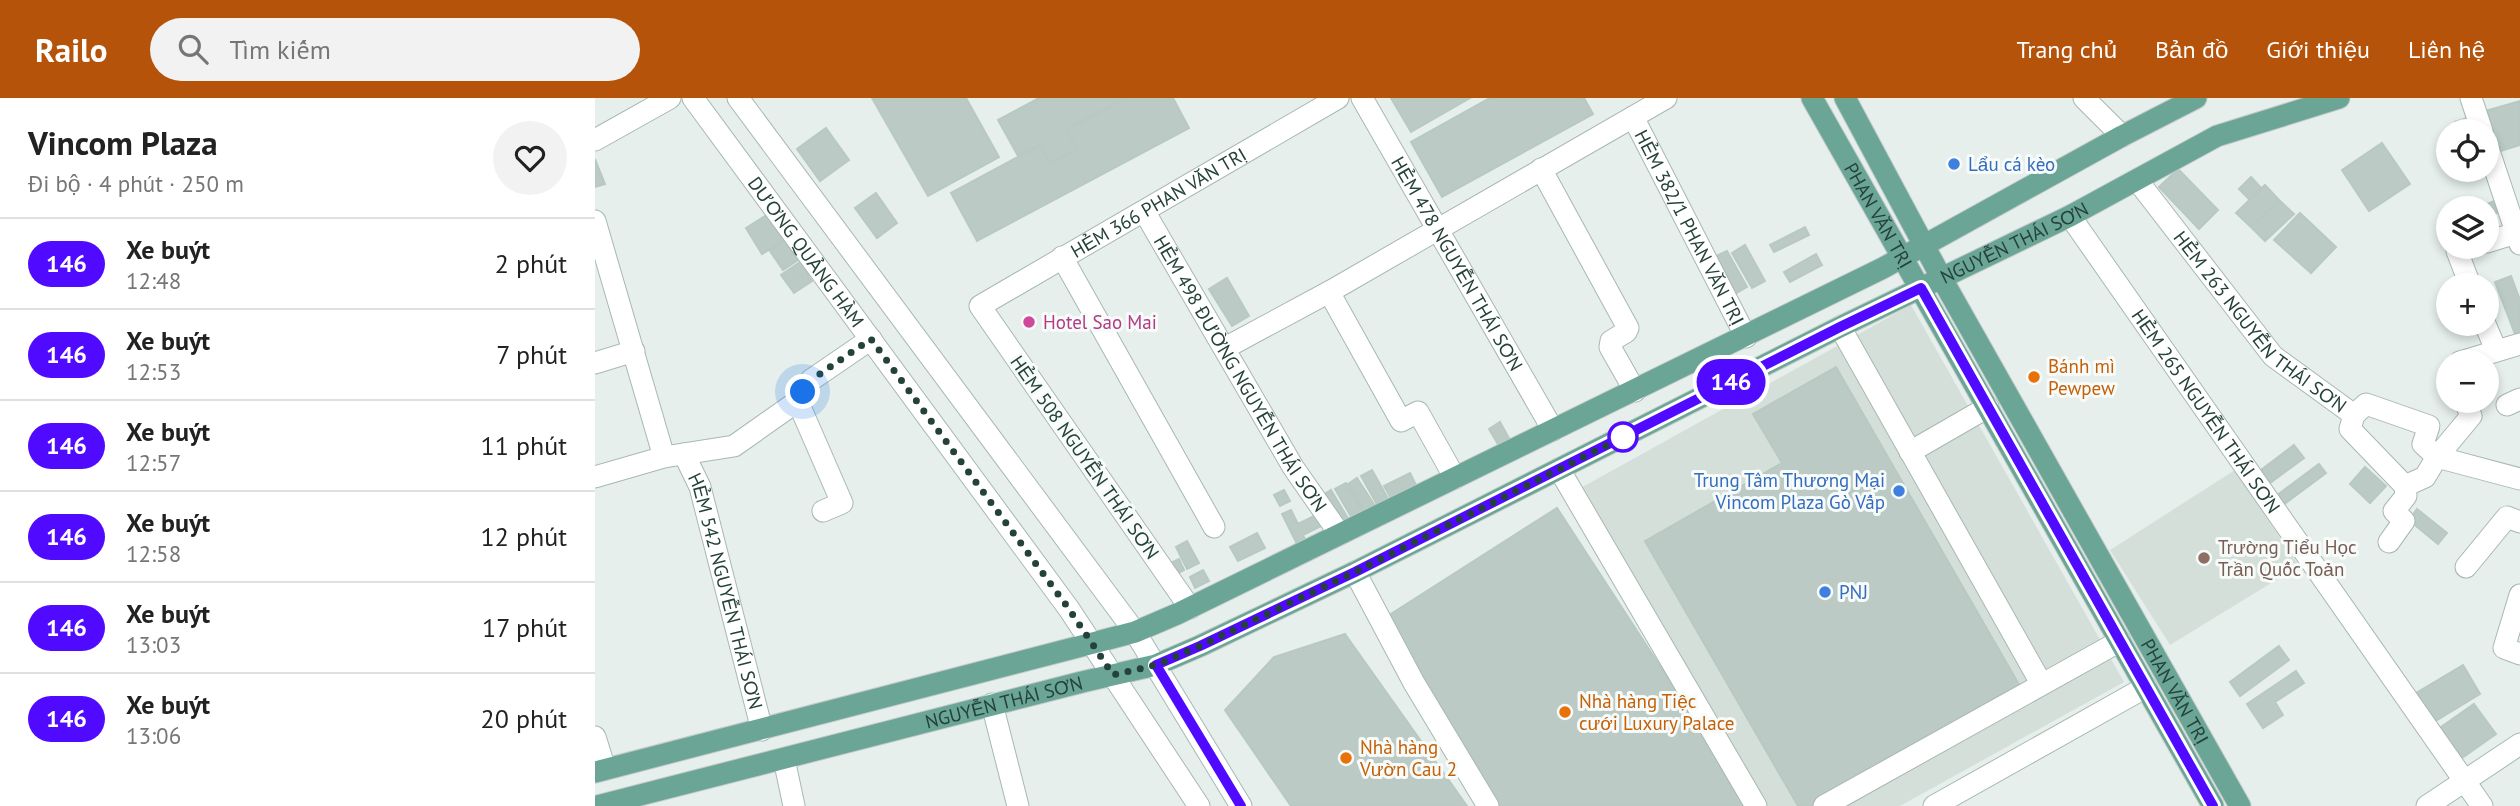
<!DOCTYPE html>
<html lang="vi">
<head>
<meta charset="utf-8">
<style>
  body { margin:0; font-family:"PT Sans",sans-serif; background:#f2f2f2; color:#222; height:100vh; display:flex; flex-direction:column; font-size:26px; white-space:nowrap }
  * { box-sizing:border-box; margin:0 }
  p { font-size:23px; color:#767676 }
  .icon { flex:none; width:38px; height:38px; fill:none; stroke:currentColor; stroke-width:2; stroke-linecap:round; stroke-linejoin:round }
  .map { position:relative; flex:1; overflow:hidden }
  .drawer { display:flex; flex-direction:column; background:#fff; width:595px }
  .drawer>* { flex:none }
  .badge { padding:0 14px; border-radius:23px; font-size:24px; line-height:46px }
  .buttons { position:absolute; left:1841px; top:21px; display:grid; gap:14px }
  .buttons a { display:grid; place-items:center; width:63px; height:63px; border-radius:50%; background:#fff; box-shadow:0 4px 10px #0003; font-size:35px }
  .you { position:absolute; width:35px; height:35px; margin:-18px; border:5px solid #fff; border-radius:50%; background:#1a73e8; box-shadow:0 0 0 10px #1a73e833 }
  .map>.badge { position:absolute; translate:-50% -50%; box-shadow:0 0 0 4px #fff }
  .round { display:grid; place-items:center; flex:none; width:74px; height:74px; border-radius:37px; background:#f2f2f2 }
  .summary { display:flex; align-items:center; justify-content:space-between; height:119px; padding:0 28px }
  h1 { font-size:33px; font-weight:600; line-height:52px }
  ul { padding:0; list-style:none }
  li { display:flex; align-items:center; gap:21px; height:91px; padding:0 28px; border-top:2px solid #e0e0e0 }
  li div { flex:1 }
  li b { display:block; font-size:26px }
  li em { font-style:normal }
  li .badge { min-width:77px; font-weight:700; text-align:center }
  header { display:flex; align-items:center; gap:42px; box-sizing:border-box; height:98px; padding:0 35px; background:#b45309; color:#fff }
  header strong { font-size:33px }
  nav { display:flex; gap:38px; margin-inline-start:auto; font-size:24px }
  .search { width:490px; height:63px; background:#f2f2f2; display:flex; align-items:center; gap:18px; box-sizing:border-box; padding:0 24px; border-radius:38px; color:#767676; font-size:26px }
  main { display:flex; flex:1; min-height:0 }
  .map>svg:first-child { display:block }
  .built { fill:#d4dfda }
  .building { fill:#bbcac4; stroke:#b8c9c2; stroke-width:2 }
  .lines { fill:none; stroke-linecap:round; stroke-linejoin:round }
  .minor-casing { stroke:#a8b8b2; stroke-width:23 }
  .major-casing { stroke:#c2cac8; stroke-width:23 }
  .minor { stroke:#fff; stroke-width:21 }
  .major { stroke:#6aa596; stroke-width:21 }
  .line-casing { stroke:#fff; stroke-width:16 }
  .line { stroke:#4f0aff; stroke-width:10 }
  .walk { stroke:#24423a; stroke-width:7; stroke-dasharray:0 12.6 }
  .shop-dot { fill:#3f7fe0; stroke:#f7fbf9; stroke-width:2.5 }
  .hotel-dot { fill:#d1479c; stroke:#f7fbf9; stroke-width:2.5 }
  .food-dot { fill:#e8710a; stroke:#f7fbf9; stroke-width:2.5 }
  .stop-dot { fill:#fff; stroke:#4f0aff; stroke-width:3.5 }
  .education-dot { fill:#8d6e63; stroke:#f7fbf9; stroke-width:2.5 }
  .labels { text-anchor:middle; stroke-width:6; stroke-linejoin:round; paint-order:stroke }
  .shop-label { font-size:19px; fill:#366cbe; stroke:#f7fbf9; text-anchor:start }
  .street-label { font-size:19px; fill:#24423a; stroke:#f7fbf9 }
  .hotel-label { font-size:19px; fill:#b23c85; stroke:#f7fbf9; text-anchor:start }
  .food-label { font-size:19px; fill:#c56008; stroke:#f7fbf9; text-anchor:start }
  .education-label { font-size:19px; fill:#785e54; stroke:#f7fbf9; text-anchor:start }
</style>
</head>
<body>
<header>
<strong>Railo</strong>
<div class="search"><svg class="icon" aria-label="search" viewBox="0 0 24 24"><circle cx="10" cy="10" r="6"/><path d="M15 15l6 6"/></svg>Tìm kiếm</div>
<nav><a>Trang chủ</a><a>Bản đồ</a><a>Giới thiệu</a><a>Liên hệ</a></nav>
</header>
<main>
<section class="drawer">
<div class="summary"><div><h1>Vincom Plaza</h1><p>Đi bộ · 4 phút · 250 m</p></div><a class="round"><svg class="icon" aria-label="heart" viewBox="0 0 24 24"><path d="M12 20l-8-8c-3-5 5-10 8-4 3-6 11-1 8 4z"/></svg></a></div>
<ul>
<li><span class="badge" style="background:#4f0aff;color:#fff">146</span><div><b>Xe buýt</b><p>12:48</p></div><em>2 phút</em></li>
<li><span class="badge" style="background:#4f0aff;color:#fff">146</span><div><b>Xe buýt</b><p>12:53</p></div><em>7 phút</em></li>
<li><span class="badge" style="background:#4f0aff;color:#fff">146</span><div><b>Xe buýt</b><p>12:57</p></div><em>11 phút</em></li>
<li><span class="badge" style="background:#4f0aff;color:#fff">146</span><div><b>Xe buýt</b><p>12:58</p></div><em>12 phút</em></li>
<li><span class="badge" style="background:#4f0aff;color:#fff">146</span><div><b>Xe buýt</b><p>13:03</p></div><em>17 phút</em></li>
<li><span class="badge" style="background:#4f0aff;color:#fff">146</span><div><b>Xe buýt</b><p>13:06</p></div><em>20 phút</em></li>
</ul>
</section>
<div class="map">
<svg width="1925" height="708" viewBox="0 0 1925 708">
  <rect width="100%" height="100%" fill="#e6efeb"/>
  <!-- built -->
  <path class="built" d="M1316 207 1529 584 1305 708H1160L982 392Z
    M1640 372 1704 468 1575 547 1515 452Z"/>
  <!-- building -->
  <path class="building" d="M277 0H371L404 59 333 98Z
    M444 0H531L471 32 482 51 455 66 445 47 423 58 403 22Z
    M531 0H578L594 30 382 143 356 95 445 47 455 66 482 51 471 32Z
    M796 0H875L816 34Z
    M895 0H989L998 16 847 99 816 44Z
    M1925 3V47L1899 55 1887 14Z
    M1878 18 1883 33H1863L1860 24Z
    M231 30 254 62 225 83 202 51Z
    M1787 45 1815 86 1774 113 1747 72Z
    M0 61 10 86 0 89Z
    M1583 71 1623 112 1604 131 1564 89Z
    M1656 79 1667 91 1655 102 1644 91Z
    M1670 87 1684 102 1656 129 1641 115Z
    M281 95 302 125 282 140 260 110Z
    M1684 102 1699 116 1670 143 1656 129Z
    M1899 103 1904 114 1892 119V110H1883Z
    M183 110 199 136 167 156 151 130Z
    M1705 115 1741 149 1716 175 1679 142Z
    M1210 129 1214 137 1179 154 1175 147Z
    M202 135 215 154 188 172 175 153Z
    M1150 147 1170 183 1157 190 1137 155Z
    M1132 153 1152 189 1140 196 1119 159Z
    M217 156 226 169 213 178 217 183 199 195 186 177Z
    M1221 156 1227 167 1195 184 1189 174Z
    M1916 178 1925 202V234L1920 236 1900 184Z
    M632 180 654 218 637 228 614 191Z
    M1241 269 1434 604 1251 708H1203L1050 443 1187 365 1158 316Z
    M905 324 915 342 904 348 894 331Z
    M1699 347 1709 360 1675 385 1666 372Z
    M1724 366 1731 375 1688 407 1681 398Z
    M1770 369 1791 388 1775 405 1755 386Z
    M777 372 795 404 784 410 766 378Z
    M815 375 822 389 797 402 789 388Z
    M762 380 782 411 772 417 753 386Z
    M751 385 769 416 758 422 740 391Z
    M689 392 695 403 685 408 679 397Z
    M736 392 754 422 744 429 725 399Z
    M962 410 1156 708H902L788 521Z
    M1822 411 1852 435 1843 446 1814 422Z
    M696 412 703 426 721 417 726 428 708 437 713 448 705 452 687 416Z
    M662 435 670 450 643 463 635 449Z
    M592 443 604 465 592 471 581 449Z
    M584 461 589 472 574 480 569 468Z
    M608 472 614 483 600 490 595 479Z
    M750 536 872 708H696L630 612 679 559Z
    M1684 548 1694 562 1645 598 1635 584Z
    M1868 567 1885 596 1839 624 1821 595Z
    M1701 573 1709 585 1680 604 1688 617 1668 630 1652 606Z
    M1879 606 1901 636 1861 664 1839 634Z"/>
  <g class="lines">
    <defs>
      <g id="minor">
        <path id="s1" d="M98 0 474 511 604 708"/>
        <path d="M143 0 540 534 646 708"/>
        <path id="s2" d="M767 0 958 332"/>
        <path d="M1489 0 1527 38"/>
        <path d="M1876 0 1887 33"/>
        <path id="s3" d="M1038 19 1151 239"/>
        <path d="M0 42 75 0"/>
        <path d="M1892 47 1925 146"/>
        <path d="M946 71 1033 230 1031 234 1016 243 1015 249 1040 293"/>
        <path id="s4" d="M1542 82 1678 258 1759 317 1755 331 1810 388 1830 379 1842 359 1925 381"/>
        <path id="s5" d="M549 113 698 369 744 435"/>
        <path id="s6" d="M1475 118 1887 708"/>
        <path d="M0 123 69 359"/>
        <path d="M1892 144 1921 135"/>
        <path d="M467 159 619 429"/>
        <path d="M1875 187 1862 153 1876 149"/>
        <path d="M734 194 806 323 823 314 860 380"/>
        <path d="M1890 226 1901 252"/>
        <path d="M1245 229 1446 585"/>
        <path d="M630 250 734 194 1071 0"/>
        <path d="M1865 264 1925 246"/>
        <path d="M0 265 39 253"/>
        <path d="M200 305 206 311 247 405 228 413"/>
        <path d="M1912 307 1925 301"/>
        <path d="M1759 317 1771 306 1834 328 1828 346 1842 359 1876 318 1870 303"/>
        <path d="M1315 354 1393 309"/>
        <path id="s7" d="M89 356 105 389 167 632"/>
        <path d="M964 371 1161 708"/>
        <path d="M0 379 69 359 139 348 200 305 216 282 276 241"/>
        <path d="M1794 444 1809 423 1799 413 1811 398 1810 388"/>
        <path d="M1871 469 1912 419 1925 424"/>
        <path d="M760 474 819 585 893 708"/>
        <path d="M1925 497 1909 550 1925 556"/>
        <path id="s8" d="M595 510 385 208 743 0"/>
        <path d="M397 606 423 708"/>
        <path d="M0 639 10 671"/>
        <path d="M189 661 199 708"/>
        <path d="M1229 708 1525 543"/>
        <path d="M1339 708 1551 589"/>
        <path d="M1832 708 1925 646"/>
      </g>
      <g id="major">
        <path id="s9" d="M1217 0 1618 708"/>
        <path id="s10" d="M1250 0 1347 181 1645 708"/>
        <path d="M0 674 498 545 540 534 582 516 1288 170 1527 38 1601 0"/>
        <path id="s11" d="M2 708 487 584 561 567 605 548 760 474 1245 229 1475 118 1622 38 1744 0"/>
      </g>
    </defs>
    <!-- minor casing -->
    <use href="#minor" class="minor-casing"/>
    <!-- major casing -->
    <use href="#major" class="major-casing"/>
    <!-- minor -->
    <use href="#minor" class="minor"/>
    <!-- major -->
    <use href="#major" class="major"/>
  </g>
  <g class="lines">
    <defs>
      <path id="line" d="M646 708 561 567 605 548 760 474 1245 229 1326 190 1618 708"/>
    </defs>
    <!-- line casing -->
    <use href="#line" class="line-casing"/>
    <!-- line -->
    <use href="#line" class="line"/>
    <!-- walk -->
    <path class="walk" d="M208 294 216 282 276 241 474 511 518 577 561 567 605 548 760 474 1028 339"/>
  </g>
  <!-- markers -->
  <g class="shop-dot">
    <circle cx="1359" cy="66" r="7"/>
    <circle cx="1304" cy="393" r="7"/>
    <circle cx="1230" cy="494" r="7"/>
  </g>
  <circle class="hotel-dot" cx="434" cy="224" r="7"/>
  <g class="food-dot">
    <circle cx="1439" cy="279" r="7"/>
    <circle cx="970" cy="614" r="7"/>
    <circle cx="751" cy="660" r="7"/>
  </g>
  <circle class="stop-dot" cx="1028" cy="339" r="14"/>
  <circle class="education-dot" cx="1609" cy="460" r="7"/>
  <g class="labels">
    <!-- shop labels -->
    <g class="shop-label">
      <text x="1373" y="73">Lẩu cá kèo</text>
      <text x="1290" y="389" text-anchor="end">Trung Tâm Thương Mại<tspan x="1290" dy="22">Vincom Plaza Gò Vấp</tspan></text>
      <text x="1244" y="501">PNJ</text>
    </g>
    <!-- street labels -->
    <g class="street-label">
      <text dy="7" stroke="none"><textPath href="#s8" startOffset="574">HẺM 366 PHAN VĂN TRỊ</textPath></text>
      <text dy="7" stroke="none"><textPath href="#s9" startOffset="135">PHAN VĂN TRỊ</textPath></text>
      <text dy="7" stroke="none"><textPath href="#s3" startOffset="124">HẺM 382/1 PHAN VĂN TRỊ</textPath></text>
      <text dy="7" stroke="none"><textPath href="#s11" startOffset="1533">NGUYỄN THÁI SƠN</textPath></text>
      <text dy="7" stroke="none"><textPath href="#s1" startOffset="191">DƯƠNG QUẢNG HÀM</textPath></text>
      <text dy="7" stroke="none"><textPath href="#s2" startOffset="191">HẺM 478 NGUYỄN THÁI SƠN</textPath></text>
      <text dy="7" stroke="none"><textPath href="#s4" startOffset="189">HẺM 263 NGUYỄN THÁI SƠN</textPath></text>
      <text dy="7" stroke="none"><textPath href="#s5" startOffset="189">HẺM 498 ĐƯỜNG NGUYỄN THÁI SƠN</textPath></text>
      <text dy="7" stroke="none"><textPath href="#s6" startOffset="238">HẺM 265 NGUYỄN THÁI SƠN</textPath></text>
      <text transform="translate(490 359) rotate(55)" y="7">HẺM 508 NGUYỄN THÁI SƠN</text>
      <text dy="7" stroke="none"><textPath href="#s7" startOffset="144">HẺM 542 NGUYỄN THÁI SƠN</textPath></text>
      <text dy="7" stroke="none"><textPath href="#s10" startOffset="679">PHAN VĂN TRỊ</textPath></text>
      <text dy="7" stroke="none"><textPath href="#s11" startOffset="420">NGUYỄN THÁI SƠN</textPath></text>
    </g>
    <!-- hotel labels -->
    <g class="hotel-label">
      <text x="448" y="231">Hotel Sao Mai</text>
    </g>
    <!-- food labels -->
    <g class="food-label">
      <text x="1453" y="275">Bánh mì<tspan x="1453" dy="22">Pewpew</tspan></text>
      <text x="984" y="610">Nhà hàng Tiệc<tspan x="984" dy="22">cưới Luxury Palace</tspan></text>
      <text x="765" y="656">Nhà hàng<tspan x="765" dy="22">Vườn Cau 2</tspan></text>
    </g>
    <!-- education labels -->
    <g class="education-label">
      <text x="1623" y="456">Trường Tiểu Học<tspan x="1623" dy="22">Trần Quốc Toản</tspan></text>
    </g>
  </g>
</svg>
<div class="buttons">
<a><svg class="icon" aria-label="locate" viewBox="0 0 24 24"><circle cx="12" cy="12" r="6"/><path d="M12 2v4M12 18v4M2 12h4M18 12h4"/></svg></a>
<a><svg class="icon" aria-label="layers" viewBox="0 0 24 24"><path d="M12 4l9 5-9 5-9-5zM3 14l9 5 9-5"/></svg></a>
<a>+</a>
<a>−</a>
</div>
<div class="you" style="left:208px;top:294px"></div>
<b class="badge" style="left:1136px;top:284px;background:#4f0aff;color:#fff">146</b>
</div>
</main>
</body>
</html>
